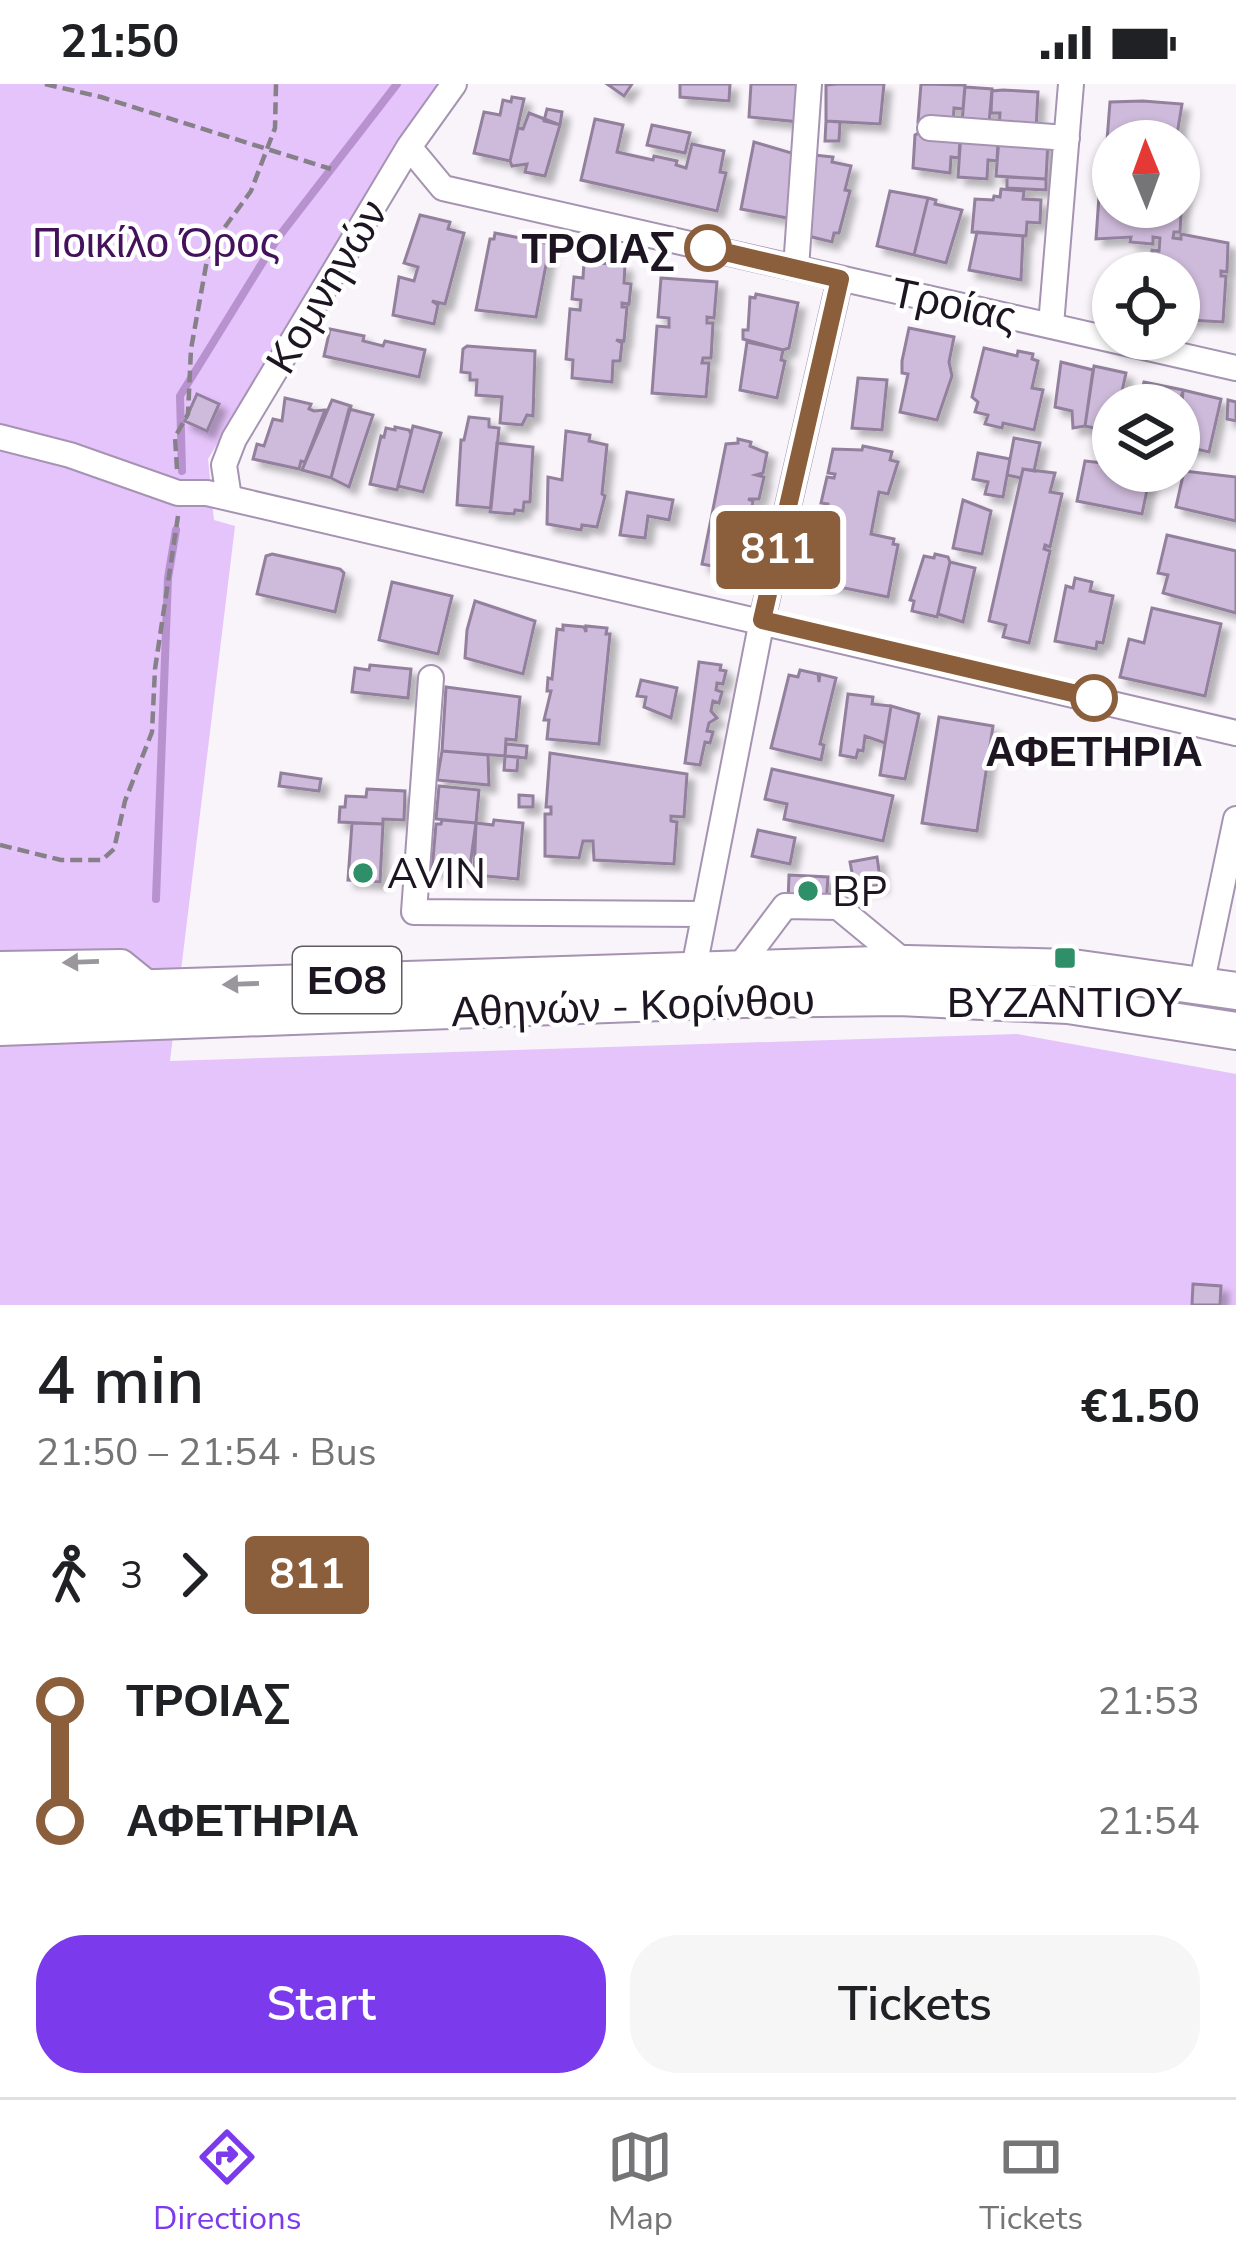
<!DOCTYPE html>
<html lang="en">
<head>
<meta charset="utf-8">
<style>
  body { margin:0; font-family:"Nunito Sans",sans-serif; background:#f6f6f6; color:#202124; height:100vh; display:flex; flex-direction:column; font-size:45px; white-space:nowrap }
  * { box-sizing:border-box; margin:0 }
  p { font-size:39px; color:#757577 }
  .icon { flex:none; width:66px; height:66px; fill:none; stroke:currentColor; stroke-width:2; stroke-linecap:round; stroke-linejoin:round }
  .map { position:relative; height:1221px; overflow:hidden }
  .side { display:flex; flex-direction:column; background:#fff; flex:1 }
  .side>* { flex:none }
  .badge { padding:0 24px; border-radius:9px; font-size:42px; line-height:78px }
  .needle { width:78px; rotate:359deg }
  .controls { position:absolute; left:1092px; top:36px; display:grid; gap:24px }
  .controls a { display:grid; place-items:center; width:108px; height:108px; border-radius:50%; background:#fff; box-shadow:0 3px 9px #0004; font-size:60px }
  .map>.badge { position:absolute; translate:-50% -50%; box-shadow:0 0 0 6px #fff }
  .legs { display:flex; align-items:center; gap:18px; height:132px; padding:0 36px; font-size:39px }
  .legs p { margin-inline-start:auto }
  .overview { display:flex; align-items:center; justify-content:space-between; height:204px; padding:0 36px }
  h1 { font-size:66px; font-weight:600; line-height:90px }
  .action { display:flex; gap:24px; margin-top:auto; padding:24px 36px }
  .action a { flex:1; height:138px; border-radius:48px; background:#7c3aed; color:#fff; font-size:48px; font-weight:600; line-height:138px; text-align:center }
  .action a+a { background:#f6f6f6; color:#202124 }
  ul { padding:0 36px; list-style:none }
  li { display:flex; align-items:center; gap:42px; height:120px; font-size:45px }
  li i { display:grid; place-items:center; width:18px; height:100%; margin:0 15px; background:currentColor }
  li i::after { content:''; width:30px; height:30px; margin:-15px; border:9px solid; border-radius:50%; background:#fff }
  li p { margin-inline-start:auto }
  li:first-child i { background:linear-gradient(#0000 50%,currentColor 0) }
  li:last-child i { background:linear-gradient(currentColor 50%,#0000 0) }
  .status { display:flex; justify-content:space-between; align-items:center; height:84px; padding:0 60px; background:#fff; direction:ltr }
  .status svg { height:33px; fill:currentColor }
  .dock { display:flex; justify-content:space-around; align-items:center; height:168px; border-top:3px solid #e0e0e0; background:#fff; font-size:33px; color:#757577 }
  .dock a { display:grid; justify-items:center; gap:6px }
  .dock .on { color:#7c3aed }
  .map>svg:first-child { display:block }
  .green { fill:#e5c3fb }
  .lines { fill:none; stroke-linecap:round; stroke-linejoin:round }
  .stream { stroke:#b892cf; stroke-width:8 }
  .building { fill:#cebada; stroke:#92809d; stroke-width:3; filter:url(#shadow) }
  .minor-casing { stroke:#a593b1; stroke-width:28 }
  .highway-casing { stroke:#a593b1; stroke-width:40 }
  .path { stroke:#868089; stroke-width:4.5; stroke-dasharray:12 6; stroke-linecap:butt }
  .minor { stroke:#fff; stroke-width:24 }
  .highway { stroke:#fff; stroke-width:36 }
  .oneway { fill:#99969c }
  .line-1-casing { stroke:#fff; stroke-width:27 }
  .line-1 { stroke:#8b5e3c; stroke-width:18 }
  .stop-1-dot { fill:#fff; stroke:#8b5e3c; stroke-width:6 }
  .poi-dot { fill:#2e8f68; stroke:#fff; stroke-width:4.5 }
  .labels { text-anchor:middle; stroke-width:9; stroke-linejoin:round; paint-order:stroke }
  .shield { fill:#fff; stroke:#615c64; stroke-width:3 }
  .shield-label { font-size:39px; font-weight:bold; fill:#1d1622 }
  .park-label { font-size:42px; fill:#44125b; stroke:#fff }
  .stop-label { font-size:42px; font-weight:bold; fill:#1d1622; stroke:#fff; text-anchor:end }
  .street-label { font-size:42px; fill:#1d1622; stroke:#fff }
  .poi-label { font-size:42px; fill:#1d1622; stroke:#fff; text-anchor:start }
</style>
</head>
<body>
<div class="status"><b>21:50</b><svg viewBox="0 0 49 12"><path d="M0 12V9h3v3zM5 12V6h3v6zM10 12V3h3v9zM15 12V0h3v12zM26 1h20v11H26zM47 4h2v5h-2z"/></svg></div>
<div class="map">
<svg width="1236" height="1221" viewBox="0 0 1236 1221">
  <defs>
    <filter id="shadow"><feDropShadow dx="7" dy="7" stdDeviation="3" flood-color="#0004"/></filter>
  </defs>
  <rect width="100%" height="100%" fill="#f8f4fa"/>
  <!-- green -->
  <path class="green" d="M0 0H442L392 72 208 375 214 436 235 442 170 977 1017 950 1236 990V1221H0Z"/>
  <g class="lines">
    <!-- stream -->
    <path class="stream" d="M182 387 180 312 277 155 397 0
      M156 815 168 494 176 446"/>
  </g>
  <!-- building -->
  <path class="building" d="M607 0H632L624 12Z
    M680 0H730L729 17 680 13Z
    M751 0H803L800 38 749 33Z
    M837 0H884L880 40 826 37V1Z
    M921 0 965 1 963 25 954 24 953 41 918 38Z
    M965 3 992 5 989 40 962 38Z
    M1003 6 1038 8 1036 46 999 43 1000 29H991L992 7Z
    M512 13 524 15 510 77 474 69 484 28 500 31 503 16 511 18Z
    M1143 17 1182 20 1176 57H1113V69H1106L1110 18Z
    M547 25 562 28 560 41 544 37Z
    M529 29 560 41 545 92 525 88 527 80 512 82 510 77 518 44 523 45Z
    M595 35 623 41 617 68 653 76 654 72 677 77 676 81 686 84 692 60 724 67 720 88 726 89 717 127 581 96Z
    M826 37 840 38 839 57H825Z
    M652 41 690 49 685 69 647 61Z
    M921 48 960 54 959 74 951 73 950 89 913 84 915 51Z
    M961 49 998 57 997 77 988 76 987 95 958 93Z
    M999 54 1048 57 1046 95 996 92Z
    M754 58 795 70 787 134 741 125Z
    M814 71 833 73 832 78 851 82 845 106 850 107 839 149H834L832 158 808 152Z
    M1100 88 1113 89V123H1179V96H1183L1180 148H1174L1173 154 1181 155V150L1228 159 1227 188 1221 187V192H1226L1223 238 1189 236 1190 228 1179 230V189H1157L1158 183H1151L1152 166 1159 167 1160 154 1153 153V160L1130 158 1131 153 1096 155 1099 112 1106 109 1098 108Z
    M1007 93 1046 95V106L1007 104Z
    M1001 105 1024 107 1023 115 1041 116 1040 139 1027 138 1026 152 972 148 975 115 993 116 994 112 1000 113Z
    M890 107 928 114 914 171 877 162Z
    M928 114 936 116 935 120 962 126 946 179 914 171Z
    M420 131 450 138 448 145 464 149 445 220 432 217 438 221 434 240 393 231 399 193 414 197 418 183 404 179Z
    M977 148 1023 152 1021 196 969 186Z
    M495 149 550 160 536 233 476 226 490 155H494Z
    M584 178 625 181 624 199 631 200 629 220 622 219V223H627L624 257 616 256 622 259 620 277H613L612 298 572 294 573 276 566 275 570 225 580 226 581 216 572 215 574 193 583 194Z
    M661 194 717 198 714 234 707 233V239H713L711 274H703L702 279H709L706 313 652 309 657 242 669 243V234L658 233Z
    M756 210 798 219 789 264 783 266 743 255V246H748L750 213 755 214Z
    M909 244 954 253 949 278 952 292 937 336 900 328 908 290 902 289V277Z
    M330 245 364 252 363 257 383 262 385 257 425 266 419 293 324 272Z
    M747 258 783 266 781 276 785 277 777 314 740 306Z
    M467 262 535 267 533 332 527 331 522 341 500 339 502 313 476 311 477 296H470V289L461 288 463 265Z
    M984 264 1017 272 1018 267 1033 270 1032 275 1038 277 1032 304 1043 306 1034 346 1003 339 1002 344 985 340 988 331 975 328 978 318 972 313Z
    M1061 278 1093 286 1085 342 1073 344 1072 327 1055 323Z
    M1094 282 1126 289 1119 321H1113V348L1085 342Z
    M858 294 887 296 882 346 852 344Z
    M1144 298 1183 306 1179 322 1138 321Z
    M1183 306 1221 315 1209 368 1179 361Z
    M197 310 219 320 207 347 185 337Z
    M285 314 311 320 309 325 314 327 325 326 305 378 301 377 299 385 253 375 257 360 264 362 273 335 282 337Z
    M332 316 351 322 331 394 302 386Z
    M1228 316 1236 318V337L1227 335Z
    M349 325 373 331 349 403 331 394Z
    M469 333 489 335V343L499 344 491 424 457 421 461 356H464Z
    M413 342 441 349 423 408 398 402Z
    M395 343 409 346 411 350 397 406 370 400 381 352 384 353 386 344 395 346Z
    M566 347 590 351 589 357 607 361 602 410 605 412 597 443 582 441 581 446 547 440 548 393 562 396Z
    M1014 354 1040 359 1034 387 1023 385 1021 394 1007 391Z
    M738 355 751 358 750 362 767 369 763 389 756 391 764 393 759 415H748L753 417 751 428 745 430 752 431 744 479 732 486 702 480 726 360 738 359Z
    M497 359 533 363 530 418H524L523 427 515 426 514 430 490 428Z
    M863 362 892 368 890 376 898 378 888 410 879 408 871 450 894 455 893 460 898 461 888 513 815 498 817 487 812 486 824 454 828 420 821 419 827 393 834 394 835 390 828 389 833 365 862 366Z
    M978 369 1010 375 1003 413 985 410 988 398 973 395Z
    M1085 377 1113 380V387H1151L1142 430 1077 417Z
    M1023 385 1055 389 1050 408 1062 410 1050 463 1045 461 1044 465 1050 467 1029 559 1003 553 1006 541 989 537Z
    M1184 387 1236 393V437L1176 423Z
    M627 408 673 416 669 436 648 432 645 454 620 451Z
    M963 416 991 427 982 470 953 464Z
    M1167 451 1236 467V529L1163 509 1168 491 1158 489Z
    M272 470 340 485 344 489 335 528 257 510 266 472Z
    M935 470 948 473 950 478 937 533 912 527 914 517 910 516 924 472 934 474Z
    M950 478 975 484 963 538 938 530Z
    M1075 494 1092 498 1090 507 1113 512 1103 559 1097 558 1096 565 1055 557 1066 502 1073 504Z
    M392 498 452 512 438 570 379 556Z
    M475 517 535 537 523 590 465 574 467 546Z
    M1152 524 1221 540 1205 612 1120 593 1129 555 1144 559Z
    M563 541 584 543 586 548V542L607 544 606 550H610L599 660 547 655 549 636H544L551 607H547L548 594 552 595 557 545 563 546Z
    M699 578 721 581 720 586 726 587 723 600 717 599 716 606 722 608 719 619 713 617 711 627 717 634 709 639 707 647 713 648 710 659 705 658 700 681 685 679Z
    M370 581 411 585 408 614 352 608 355 584 369 586Z
    M800 586 818 590 819 598 820 590 836 594 820 660 824 661 821 676 771 664 789 591 798 593Z
    M641 596 677 604 671 634 644 623 646 613 637 612Z
    M446 603 520 613 516 656 506 655 505 672 442 667Z
    M848 610 873 613 872 620 891 622 885 659 865 652 863 667 858 666 856 674 840 671Z
    M891 622 919 630 905 695 880 691Z
    M939 633 993 642 977 747 922 739Z
    M506 660 527 662 526 674 505 672Z
    M442 667 488 671 489 701 437 696Z
    M550 669 687 690 684 733 671 732V737L677 738 674 780 594 776 593 757H583L579 774 545 772V730H551V723H546Z
    M505 672 518 673 517 687 504 686Z
    M772 685 893 712 883 757 784 735 787 720 765 715Z
    M281 689 321 695 319 707 279 702Z
    M439 702 479 706 476 739 436 735Z
    M367 705 405 707 404 736 383 735V740L339 738 340 723H345L346 712 366 713Z
    M519 711 533 712V723H519Z
    M442 736 476 739 469 789 432 786 436 740H441Z
    M494 736 523 739 518 795 474 791 476 739 493 741Z
    M352 739 383 740 380 798 348 796Z
    M758 746 795 754 790 780 752 772Z
    M877 773 881 801 855 805 850 778Z
    M789 791 828 793 826 820 788 818Z
    M1193 1200 1221 1202 1220 1221H1192Z"/>
  <g class="lines">
    <defs>
      <path id="minor" d="M930 44 1067 54
        M409 63 443 104 1236 284
        M796 184 809 0
        M1051 241 1071 0
        M0 353 70 371 178 409H207L1236 649
        M229 414 224 381 234 355 409 63 454 0
        M431 594 414 828 703 830
        M0 880 122 878 153 903
        M739 883 785 822 838 823 907 880
        M694 884 762 536 840 195
        M1201 902 1236 735"/>
      <path id="highway" d="M0 909 907 880 1073 884 1236 907
        M0 943 743 915 899 913 1068 921 1236 947"/>
    </defs>
    <!-- minor casing -->
    <use href="#minor" class="minor-casing"/>
    <!-- highway casing -->
    <use href="#highway" class="highway-casing"/>
    <!-- path -->
    <path class="path" d="M45 0 101 13 331 85
      M177 385 175 353 188 330 191 265 209 165 251 107 275 44 276 0
      M0 761 61 776H102L114 765 125 717 152 648 155 585 178 432"/>
    <!-- minor -->
    <use href="#minor" class="minor"/>
    <!-- highway -->
    <use href="#highway" class="highway"/>
  </g>
  <!-- one-way arrows -->
  <defs><path id="oneway-solid" d="M-6-.8H1V-3.2L6.5 0L1 3.2V.8H-6Z" transform="scale(3)"/></defs>
  <g class="oneway">
    <use href="#oneway-solid" transform="translate(81 878) rotate(178)"/>
    <use href="#oneway-solid" transform="translate(241 900) rotate(178)"/>
  </g>
  <g class="lines">
    <defs>
      <path id="line-1" d="M708 164 840 195 762 536 1094 614"/>
    </defs>
    <!-- line-1 casing -->
    <use href="#line-1" class="line-1-casing"/>
    <!-- line-1 -->
    <use href="#line-1" class="line-1"/>
  </g>
  <!-- markers -->
  <g class="stop-1-dot">
    <circle cx="708" cy="164" r="21"/>
    <circle cx="1094" cy="614" r="21"/>
  </g>
  <g class="poi-dot">
    <circle cx="363" cy="789" r="12"/>
    <circle cx="808" cy="807" r="12"/>
    <rect x="1053" y="862" width="24" height="24" rx="6"/>
  </g>
  <g class="labels">
    <!-- shield labels -->
    <rect class="shield" x="293" y="863" width="108" height="66" rx="9"/>
    <g class="shield-label">
      <text x="347" y="910">ΕΟ8</text>
    </g>
    <!-- park labels -->
    <g class="park-label">
      <text x="156" y="173">Ποικίλο Όρος</text>
    </g>
    <!-- stop labels -->
    <g class="stop-label">
      <text x="675" y="179">ΤΡΟΙΑΣ</text>
      <text x="1094" y="682" text-anchor="middle">ΑΦΕΤΗΡΙΑ</text>
    </g>
    <!-- street labels -->
    <g class="street-label">
      <text transform="translate(326 202) rotate(-59)" y="15">Κομνηνών</text>
      <text transform="translate(954 220) rotate(12)" y="15">Τροίας</text>
      <text transform="translate(633 921) rotate(-2)" y="15">Αθηνών - Κορίνθου</text>
    </g>
    <!-- poi labels -->
    <g class="poi-label">
      <text x="387" y="804">AVIN</text>
      <text x="832" y="822">BP</text>
      <text x="1065" y="933" text-anchor="middle">ΒΥΖΑΝΤΙΟΥ</text>
    </g>
  </g>
</svg>
<div class="controls">
<a><svg class="needle" viewBox="-14 -14 28 28"><path d="M0-13l5 13h-10z" fill="#e53935"/><path d="M0 13l5-13h-10z" fill="#757577"/></svg></a>
<a><svg class="icon" aria-label="locate" viewBox="0 0 24 24"><circle cx="12" cy="12" r="6"/><path d="M12 2v4M12 18v4M2 12h4M18 12h4"/></svg></a>
<a><svg class="icon" aria-label="layers" viewBox="0 0 24 24"><path d="M12 4l9 5-9 5-9-5zM3 14l9 5 9-5"/></svg></a>
</div>
<b class="badge" style="left:778px;top:466px;background:#8b5e3c;color:#fff">811</b>
</div>
<section class="side">
<div class="overview"><div><h1>4 min</h1><p>21:50 – 21:54 · Bus</p></div><b>€1.50</b></div>
<div class="legs"><svg class="icon" aria-label="walk" viewBox="0 0 24 24"><circle cx="13" cy="4" r="2"/><path d="M13 8l-2 6 4 7M11 14l-3 7M7 12l3-4h3l4 4"/></svg>3<svg class="icon" aria-label="forward" viewBox="0 0 24 24"><path d="M9 5l7 7-7 7"/></svg><b class="badge" style="background:#8b5e3c;color:#fff">811</b></div>
<ul>
<li><i style="color:#8b5e3c"></i><b>ΤΡΟΙΑΣ</b><p>21:53</p></li>
<li><i style="color:#8b5e3c"></i><b>ΑΦΕΤΗΡΙΑ</b><p>21:54</p></li>
</ul>
<div class="action"><a>Start</a><a>Tickets</a></div>
</section>
<nav class="dock">
<a class="on"><svg class="icon" aria-label="directions" viewBox="0 0 24 24"><path d="M12 3l9 9-9 9-9-9zM9 14v-3h6M13 9l2 2-2 2"/></svg>Directions</a>
<a><svg class="icon" aria-label="map" viewBox="0 0 24 24"><path d="M3 6l6-2 6 2 6-2v14l-6 2-6-2-6 2zM9 4v14M15 6v14"/></svg>Map</a>
<a><svg class="icon" aria-label="tickets" viewBox="0 0 24 24"><path d="M3 7h18v10H3zM15 7v10"/></svg>Tickets</a>
</nav>
</body>
</html>
